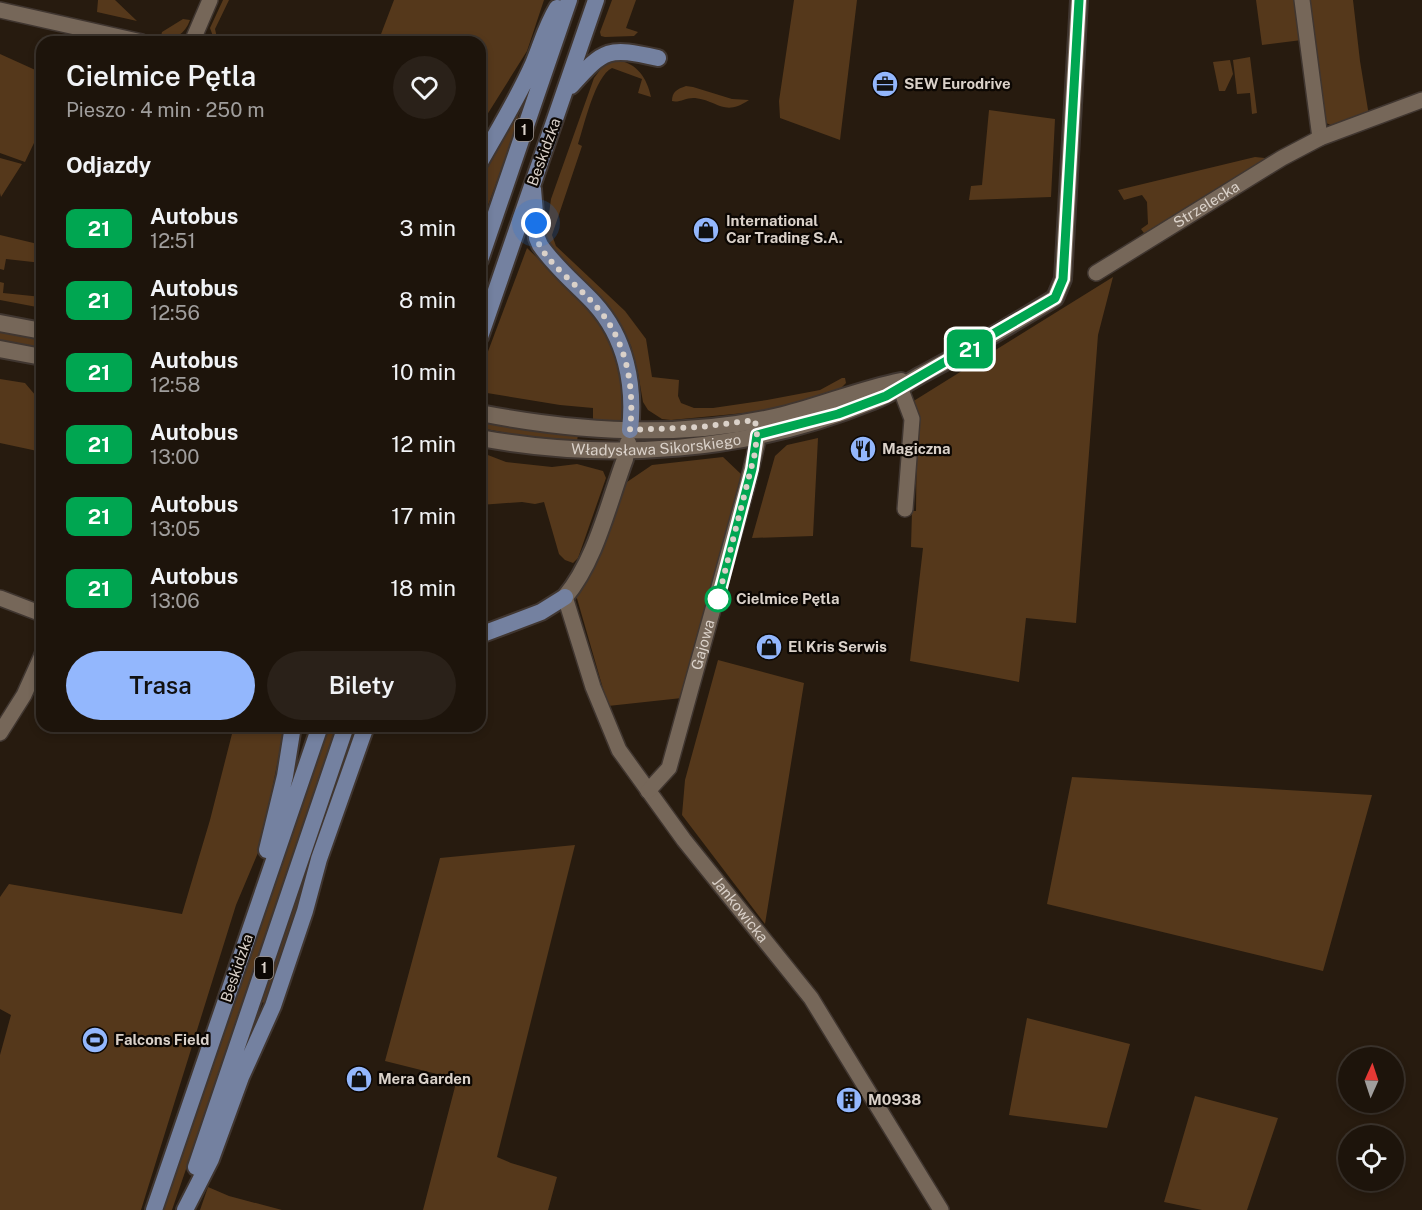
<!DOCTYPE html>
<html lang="pl">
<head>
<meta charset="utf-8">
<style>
  body { margin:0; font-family:"Public Sans",sans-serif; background:#2a2119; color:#f1f3f6; height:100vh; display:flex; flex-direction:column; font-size:22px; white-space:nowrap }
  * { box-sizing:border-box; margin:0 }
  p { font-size:20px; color:#a09e9d }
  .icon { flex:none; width:33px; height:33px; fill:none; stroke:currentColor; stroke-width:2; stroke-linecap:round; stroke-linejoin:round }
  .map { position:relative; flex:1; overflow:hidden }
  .drawer { position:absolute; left:36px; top:36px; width:450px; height:696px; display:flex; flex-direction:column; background:#1d140b; border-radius:18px; box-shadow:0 3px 9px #0003,0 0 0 2px #3b332c }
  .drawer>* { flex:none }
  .badge { padding:0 12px; border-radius:9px; font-size:21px; line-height:39px }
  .needle { width:39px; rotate:3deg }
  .fabs { position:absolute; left:1338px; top:1047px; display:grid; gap:12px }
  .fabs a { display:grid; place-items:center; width:66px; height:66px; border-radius:50%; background:#1d140b; box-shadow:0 3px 9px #0003,0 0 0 2px #3b332c; font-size:30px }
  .you { position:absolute; width:30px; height:30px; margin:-15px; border:4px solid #fff; border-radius:50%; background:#1a73e8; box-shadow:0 0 0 9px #1a73e833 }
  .map>.badge { position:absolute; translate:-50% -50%; box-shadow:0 0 0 3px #fff }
  h2 { padding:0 30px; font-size:22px; line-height:54px }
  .round { display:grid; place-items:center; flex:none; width:63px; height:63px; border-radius:32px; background:#2a2119 }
  .overview { display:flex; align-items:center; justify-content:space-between; height:102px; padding:0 30px }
  h1 { font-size:28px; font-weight:600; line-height:45px }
  .action { display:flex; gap:12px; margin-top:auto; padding:12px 30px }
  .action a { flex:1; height:69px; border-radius:36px; background:#93b7fd; color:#111; font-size:24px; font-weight:600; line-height:69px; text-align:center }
  .action a+a { background:#2a2119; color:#f1f3f6 }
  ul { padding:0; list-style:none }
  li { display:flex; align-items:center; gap:18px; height:72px; padding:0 30px }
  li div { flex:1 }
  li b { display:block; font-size:22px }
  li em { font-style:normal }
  li .badge { min-width:66px; font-weight:700; text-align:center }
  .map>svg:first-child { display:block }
  .green { fill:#55381b }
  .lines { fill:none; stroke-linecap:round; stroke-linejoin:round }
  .minor-casing { stroke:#403630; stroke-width:18 }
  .tertiary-casing { stroke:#403630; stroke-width:20 }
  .primary-casing { stroke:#403630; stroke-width:20 }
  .minor { stroke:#766759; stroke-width:15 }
  .tertiary { stroke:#766759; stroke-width:16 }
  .primary { stroke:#7481a0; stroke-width:16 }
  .line-casing { stroke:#fff; stroke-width:14 }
  .line { stroke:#00a651; stroke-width:9 }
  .walk { stroke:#dad1c9; stroke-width:6; stroke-dasharray:0 10.8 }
  .stop-dot { fill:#fff; stroke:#00a651; stroke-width:3 }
  .labels { text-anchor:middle; stroke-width:4.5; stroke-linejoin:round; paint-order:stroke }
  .shield { fill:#0c0703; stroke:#9c948e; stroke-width:1.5 }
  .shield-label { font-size:14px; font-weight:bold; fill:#dad1c9 }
  .poi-label { font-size:15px; font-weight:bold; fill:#dad1c9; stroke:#0c0703; text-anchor:start }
  .street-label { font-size:15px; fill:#dad1c9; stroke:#0c0703 }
  .stop-label { font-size:15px; font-weight:bold; fill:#dad1c9; stroke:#0c0703; text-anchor:start }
</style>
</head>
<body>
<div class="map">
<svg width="1422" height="1210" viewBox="0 0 1422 1210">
  <rect width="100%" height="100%" fill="#271b0f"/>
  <!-- green -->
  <path class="green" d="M98 0H115L137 21 97 12Z
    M223 0H229L215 29 218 42H215L210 28Z
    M394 0H544L527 51 480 126V42H378Z
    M612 0H636L626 28 638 32 634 36 605 37 601 36 600 32Z
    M794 0H857L840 140 780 118 779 101Z
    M1256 0H1297L1302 40 1262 45Z
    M1306 0H1353L1360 61 1369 116 1337 128 1324 122Z
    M183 19 190 20C185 34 175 40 160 40L162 32Z
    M0 54 42 73V126L25 162 0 153Z
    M1250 57 1257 113 1252 114 1250 93 1237 94 1233 60Z
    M617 60C637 63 647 78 651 97L638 93 642 79 612 68C595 76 584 126 578 144L582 146 552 235 556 246 625 311 646 339 652 377 679 380 678 396 681 403 694 408H713L767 400 820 390 842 378H845L846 383 835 394 755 412 671 420 662 419 648 410 643 402 638 373 631 346 619 322 603 300 552 249 546 236 551 199 594 78 606 62Z
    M1230 60 1233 74 1225 91H1219L1213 62Z
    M686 86 693 87 732 99 749 100C724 117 719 101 695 98 687 97 679 103 672 101 672 92 677 89 686 86Z
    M520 107 514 135 480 227V177Z
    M989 110 1055 119 1051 197 969 200 971 186 982 185Z
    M1255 157 1275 159 1146 236 1141 229 1148 224 1147 202 1142 195 1124 200 1118 190Z
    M0 158 22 164 1 197 0 193Z
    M0 235 42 245V263L6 259 4 270 0 269Z
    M527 248C557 277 599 309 615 348 624 371 623 397 623 421L593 420V408L560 405 481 392 487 371 481 370Z
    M1113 277 1098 335 1076 623 1026 618 1019 682 910 661 923 548 911 547 912 511H916L917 427 912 402Z
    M0 282 4 283 3 293 42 297V308L0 300Z
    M0 332 42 340V348L0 341Z
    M0 379 25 383 42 403V452L0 443Z
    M480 421 534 431 578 435 577 441 534 438 480 428Z
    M818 438 813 536 752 538 775 456 787 445Z
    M480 452 506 462 552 467 577 464 603 471 606 478 578 558 573 563 565 560 559 554 544 502 535 504 522 502 480 505Z
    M723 457 742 475 682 698 608 706 576 595 597 563 627 482 652 465Z
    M718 660 804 683 765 924 682 815 685 780Z
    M234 726H285L260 848 236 905 141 1210H0V1055L11 1015 0 1009V897L9 884 182 914 210 820Z
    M329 726H338L172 1210H162Z
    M356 726H360L265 1003 261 1002Z
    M1072 777 1372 795 1323 971 1047 904Z
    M575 845 497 1157 511 1163 557 1177 548 1210H423L457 1079 385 1061 440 858Z
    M1027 1018 1130 1044 1107 1128 1009 1115Z
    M1195 1096 1278 1118 1247 1210H1202L1164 1202Z
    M208 1187 229 1196 282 1210H200Z"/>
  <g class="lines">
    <defs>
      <g id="minor">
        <path d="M1302 0 1320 138"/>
        <path d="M0 10 142 42"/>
        <path d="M192 42 210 0"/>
        <path id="s1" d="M1096 273 1282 158 1320 138 1422 100"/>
        <path d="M900 387 912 419 905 509"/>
        <path id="s2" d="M565 597 593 687 619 750 684 840 811 998 941 1210"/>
        <path d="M0 598 42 614"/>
        <path d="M0 733 24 695 42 655"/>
        <path id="s3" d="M648 791 669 768 747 486 757 444 756 426"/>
      </g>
      <g id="tertiary">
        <path d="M0 323 42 331"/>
        <path d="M0 349 42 357"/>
        <path d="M480 413C578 432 685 439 783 415 823 405 861 389 901 381"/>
        <path id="s4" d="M480 438C612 462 748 452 873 401 890 395 905 384 921 375 966 351 1011 325 1055 298L1063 279 1079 0"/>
        <path d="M565 597C596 560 608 504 625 459L628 443"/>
      </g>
      <path id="primary" d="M571 86C605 48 608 47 658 58
        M480 162C498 130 518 98 533 64 541 45 546 26 557 8
        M533 189 537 238 540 245C555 267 576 284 594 303 626 338 635 385 630 430
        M480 260 569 0
        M480 337 596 0
        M480 635 541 612 565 597
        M267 850 285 776 293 726
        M196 1167 346 726
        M154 1210 320 726
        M185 1210 211 1159 241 1077 273 1006 305 911 319 859 366 726"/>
    </defs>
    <!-- minor casing -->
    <use href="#minor" class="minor-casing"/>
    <!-- tertiary casing -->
    <use href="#tertiary" class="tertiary-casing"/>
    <!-- primary casing -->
    <use href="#primary" class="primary-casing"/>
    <!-- minor -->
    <use href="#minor" class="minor"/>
    <!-- tertiary -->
    <use href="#tertiary" class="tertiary"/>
    <!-- primary -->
    <use href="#primary" class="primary"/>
  </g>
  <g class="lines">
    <defs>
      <path id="line" d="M718 599 752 469 757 435 838 414 886 396 1055 298 1063 279 1079 0"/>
    </defs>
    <!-- line casing -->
    <use href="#line" class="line-casing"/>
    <!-- line -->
    <use href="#line" class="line"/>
    <!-- walk -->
    <path class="walk" d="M536 223C537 231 536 239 540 246 550 265 579 287 594 304 626 338 635 385 630 430L700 427 755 420 757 435 755 453 718 599"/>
  </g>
  <!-- icons -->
  <defs>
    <symbol id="office-disc" viewBox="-11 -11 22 22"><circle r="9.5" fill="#93b7fd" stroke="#0c0703"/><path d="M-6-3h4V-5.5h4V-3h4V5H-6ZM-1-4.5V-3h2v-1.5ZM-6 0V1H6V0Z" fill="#111"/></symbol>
    <symbol id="shop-disc" viewBox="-11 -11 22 22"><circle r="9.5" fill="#93b7fd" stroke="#0c0703"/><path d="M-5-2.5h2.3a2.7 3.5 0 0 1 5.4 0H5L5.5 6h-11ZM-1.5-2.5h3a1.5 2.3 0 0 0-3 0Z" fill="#111"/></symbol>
    <symbol id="restaurant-disc" viewBox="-11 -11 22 22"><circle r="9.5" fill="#93b7fd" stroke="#0c0703"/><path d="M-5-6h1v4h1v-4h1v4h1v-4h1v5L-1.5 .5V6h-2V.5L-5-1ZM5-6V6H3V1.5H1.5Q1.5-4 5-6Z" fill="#111"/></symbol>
    <symbol id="stadium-disc" viewBox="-11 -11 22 22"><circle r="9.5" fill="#93b7fd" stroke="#0c0703"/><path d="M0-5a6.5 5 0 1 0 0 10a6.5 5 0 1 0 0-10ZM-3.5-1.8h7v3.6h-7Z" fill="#111"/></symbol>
    <symbol id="building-disc" viewBox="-11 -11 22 22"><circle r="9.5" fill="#93b7fd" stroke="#0c0703"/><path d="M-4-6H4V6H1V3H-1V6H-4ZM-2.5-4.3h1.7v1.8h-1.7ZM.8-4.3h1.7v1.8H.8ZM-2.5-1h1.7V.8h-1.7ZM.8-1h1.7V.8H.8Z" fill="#111"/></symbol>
  </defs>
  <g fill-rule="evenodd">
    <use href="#office-disc" x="870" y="69" width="30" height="30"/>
    <use href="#shop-disc" x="691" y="215" width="30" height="30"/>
    <use href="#restaurant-disc" x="848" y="434" width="30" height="30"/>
    <use href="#shop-disc" x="754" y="632" width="30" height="30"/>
    <use href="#stadium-disc" x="80" y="1025" width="30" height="30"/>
    <use href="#shop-disc" x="344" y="1064" width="30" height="30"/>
    <use href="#building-disc" x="834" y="1085" width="30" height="30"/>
  </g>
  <!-- markers -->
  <circle class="stop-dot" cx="718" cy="599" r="12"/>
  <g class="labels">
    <!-- shield labels -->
    <g class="shield">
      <rect x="515" y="119" width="18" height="22" rx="4.5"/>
      <rect x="255" y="957" width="18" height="22" rx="4.5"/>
    </g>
    <g class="shield-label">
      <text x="524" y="135">1</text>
      <text x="264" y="973">1</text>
    </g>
    <!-- poi labels -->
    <g class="poi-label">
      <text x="904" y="89">SEW Eurodrive</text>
      <text x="726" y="226">International<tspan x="726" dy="17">Car Trading S.A.</tspan></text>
      <text x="882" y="454">Magiczna</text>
      <text x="788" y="652">El Kris Serwis</text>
      <text x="115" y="1045">Falcons Field</text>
      <text x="378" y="1084">Mera Garden</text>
      <text x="868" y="1105">M0938</text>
    </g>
    <!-- street labels -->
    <g class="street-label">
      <text transform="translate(544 152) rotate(-70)" y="5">Beskidzka</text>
      <text dy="5" stroke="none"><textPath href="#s1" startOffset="130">Strzelecka</textPath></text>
      <text dy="5" stroke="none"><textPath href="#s4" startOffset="177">Władysława Sikorskiego</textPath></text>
      <text dy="5" stroke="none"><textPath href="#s3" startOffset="159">Gajowa</textPath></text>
      <text dy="5" stroke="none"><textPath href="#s2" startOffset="363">Jankowicka</textPath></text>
      <text transform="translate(237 968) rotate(-71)" y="5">Beskidzka</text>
    </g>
    <!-- stop labels -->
    <g class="stop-label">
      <text x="736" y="604">Cielmice Pętla</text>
    </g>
  </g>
</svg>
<div class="fabs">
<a><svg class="needle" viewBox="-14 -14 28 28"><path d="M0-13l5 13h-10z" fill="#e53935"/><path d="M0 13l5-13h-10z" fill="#a09e9d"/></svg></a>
<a><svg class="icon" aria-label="locate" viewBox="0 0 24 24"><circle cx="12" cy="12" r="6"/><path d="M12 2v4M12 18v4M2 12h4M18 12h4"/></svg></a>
</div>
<div class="you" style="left:536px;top:223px"></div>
<b class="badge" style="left:970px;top:349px;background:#00a651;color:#fff">21</b>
<section class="drawer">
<div class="overview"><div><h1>Cielmice Pętla</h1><p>Pieszo · 4 min · 250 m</p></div><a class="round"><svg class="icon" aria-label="heart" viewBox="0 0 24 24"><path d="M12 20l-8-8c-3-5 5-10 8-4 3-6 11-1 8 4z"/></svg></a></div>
<h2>Odjazdy</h2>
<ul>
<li><span class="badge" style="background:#00a651;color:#fff">21</span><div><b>Autobus</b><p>12:51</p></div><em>3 min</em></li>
<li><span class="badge" style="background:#00a651;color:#fff">21</span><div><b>Autobus</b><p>12:56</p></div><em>8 min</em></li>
<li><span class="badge" style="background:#00a651;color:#fff">21</span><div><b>Autobus</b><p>12:58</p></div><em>10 min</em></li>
<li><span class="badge" style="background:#00a651;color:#fff">21</span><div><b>Autobus</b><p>13:00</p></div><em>12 min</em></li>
<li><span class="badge" style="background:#00a651;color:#fff">21</span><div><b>Autobus</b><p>13:05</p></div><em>17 min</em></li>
<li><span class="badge" style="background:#00a651;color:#fff">21</span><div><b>Autobus</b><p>13:06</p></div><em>18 min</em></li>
</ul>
<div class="action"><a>Trasa</a><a>Bilety</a></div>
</section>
</div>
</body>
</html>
